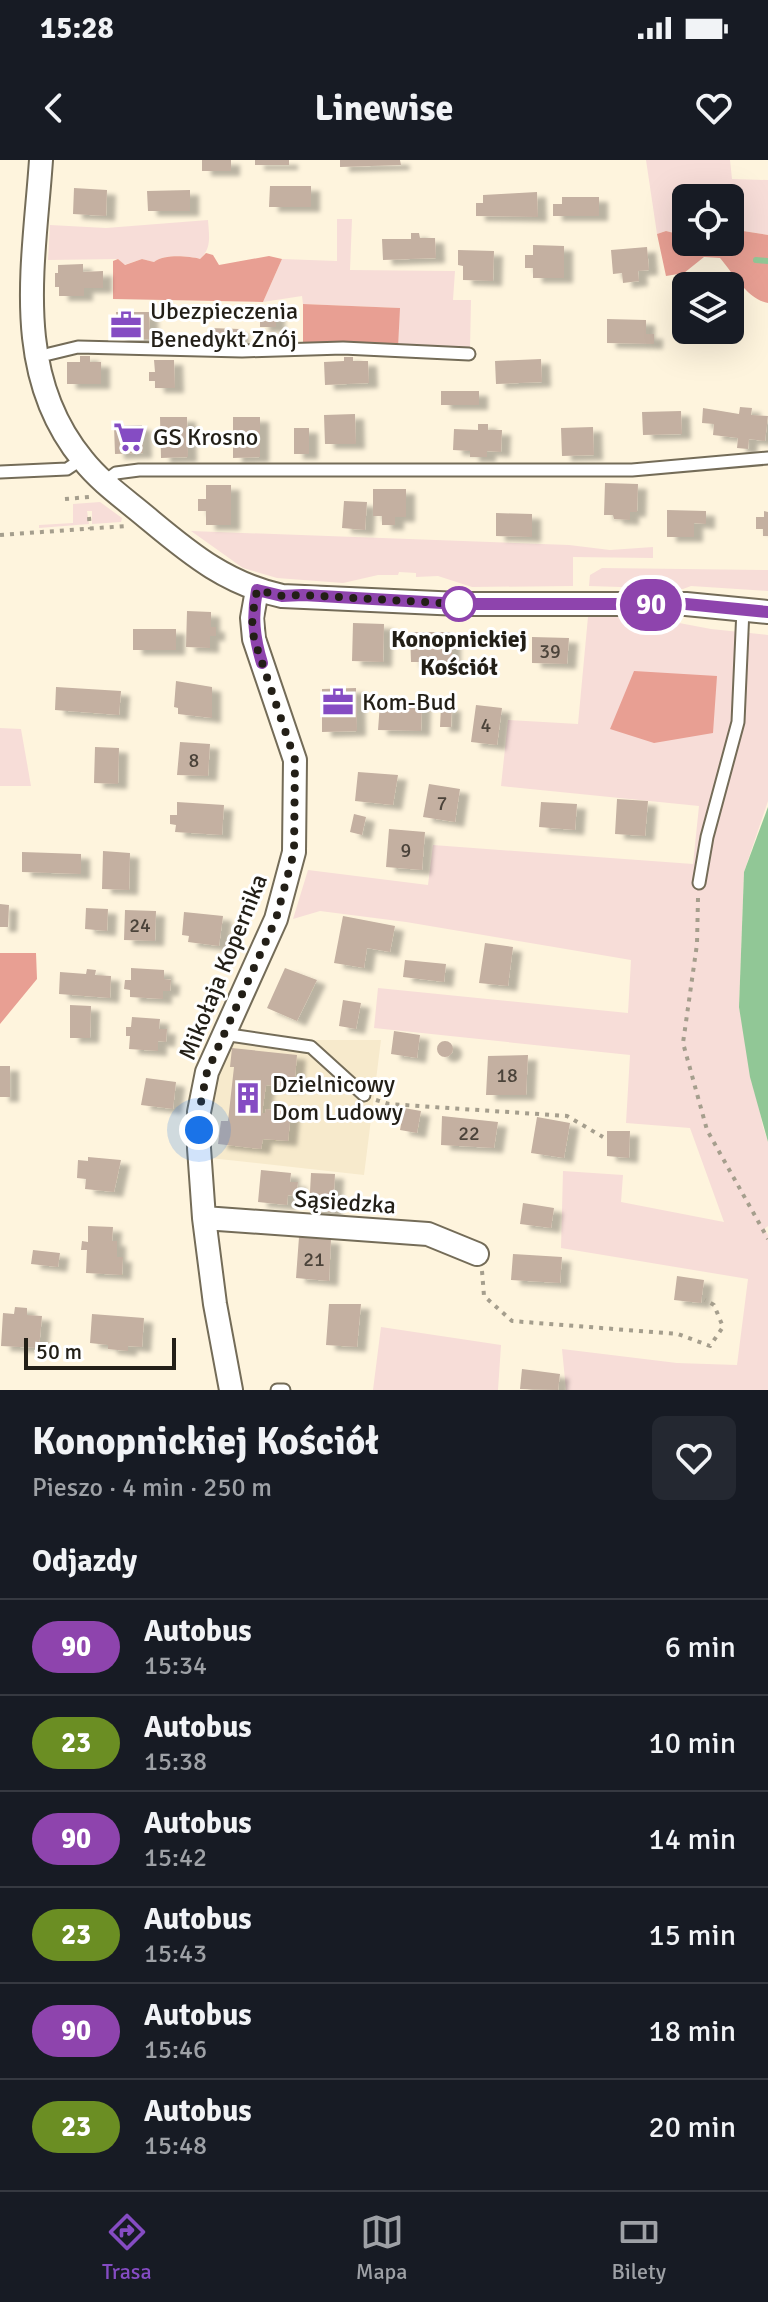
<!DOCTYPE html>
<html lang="pl">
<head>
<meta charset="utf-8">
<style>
  body { margin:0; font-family:Signika,sans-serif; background:#242831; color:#f1f3f6; height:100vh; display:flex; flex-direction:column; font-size:30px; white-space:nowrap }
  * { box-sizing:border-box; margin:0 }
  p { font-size:26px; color:#9ea1a6 }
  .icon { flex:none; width:44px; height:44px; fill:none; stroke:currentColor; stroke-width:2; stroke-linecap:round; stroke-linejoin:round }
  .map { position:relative; height:1230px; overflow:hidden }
  .panel { display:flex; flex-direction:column; background:#171b24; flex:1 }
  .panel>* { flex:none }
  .badge { padding:0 16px; border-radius:26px; font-size:28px; line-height:52px }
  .fabs { position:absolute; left:672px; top:24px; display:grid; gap:16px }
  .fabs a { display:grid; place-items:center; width:72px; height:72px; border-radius:12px; background:#171b24; box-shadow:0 8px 32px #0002; font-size:40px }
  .scale { position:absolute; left:24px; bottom:20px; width:152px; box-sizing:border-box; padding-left:8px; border:4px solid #231f17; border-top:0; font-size:22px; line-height:28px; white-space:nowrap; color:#231f17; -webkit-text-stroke:6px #fff; paint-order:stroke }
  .you { position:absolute; width:40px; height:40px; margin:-20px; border:6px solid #fff; border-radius:50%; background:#1a73e8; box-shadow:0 0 0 12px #1a73e833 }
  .map>.badge { position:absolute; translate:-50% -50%; box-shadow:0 0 0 4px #fff }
  h2 { padding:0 32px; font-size:30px; line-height:72px }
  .round { display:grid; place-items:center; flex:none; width:84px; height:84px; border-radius:12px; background:#242831 }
  .summary { display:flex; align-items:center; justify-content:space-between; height:136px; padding:0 32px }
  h1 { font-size:38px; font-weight:800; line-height:60px }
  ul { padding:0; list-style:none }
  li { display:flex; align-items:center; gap:24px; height:96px; padding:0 32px; border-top:2px solid #363941 }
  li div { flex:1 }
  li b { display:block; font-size:30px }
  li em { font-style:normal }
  li .badge { min-width:88px; font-weight:700; text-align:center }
  .status { display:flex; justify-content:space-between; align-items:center; height:56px; padding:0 40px; background:#171b24; direction:ltr }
  .status svg { height:22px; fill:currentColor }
  header { display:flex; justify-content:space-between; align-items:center; height:104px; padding:0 32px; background:#171b24; font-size:36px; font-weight:800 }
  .tab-bar { display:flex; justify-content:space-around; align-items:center; height:112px; border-top:2px solid #363941; background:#171b24; font-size:22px; color:#9ea1a6 }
  .tab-bar a { display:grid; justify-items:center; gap:4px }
  .tab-bar .current { color:#854cc3 }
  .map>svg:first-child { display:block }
  .built { fill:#f7eacc }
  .green { fill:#f7ddd8 }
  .forest { fill:#e89f93 }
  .water { fill:#91c796 }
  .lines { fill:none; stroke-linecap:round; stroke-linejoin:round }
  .stream { stroke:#91c796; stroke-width:6 }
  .building { fill:#c4b0a1; filter:url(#shadow) }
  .service-casing { stroke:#746c58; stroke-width:15 }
  .minor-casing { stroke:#746c58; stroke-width:26 }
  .path { stroke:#a59e8d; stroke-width:4; stroke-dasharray:4 6; stroke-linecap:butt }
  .service { stroke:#fff; stroke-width:11 }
  .minor { stroke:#fff; stroke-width:22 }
  .line-casing { stroke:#fff; stroke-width:18 }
  .line { stroke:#8e44ad; stroke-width:12 }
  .walk { stroke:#231f17; stroke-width:8; stroke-dasharray:0 14.4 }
  .stop-dot { fill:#fff; stroke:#8e44ad; stroke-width:4 }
  .labels { text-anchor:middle; stroke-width:6; stroke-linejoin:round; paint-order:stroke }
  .number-label { font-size:20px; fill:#4b433a }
  .poi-label { font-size:24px; fill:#231f17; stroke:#fff; text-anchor:start }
  .stop-label { font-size:24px; font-weight:bold; fill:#231f17; stroke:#fff }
  .street-label { font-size:24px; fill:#231f17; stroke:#fff }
</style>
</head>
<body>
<div class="status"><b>15:28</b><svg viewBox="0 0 49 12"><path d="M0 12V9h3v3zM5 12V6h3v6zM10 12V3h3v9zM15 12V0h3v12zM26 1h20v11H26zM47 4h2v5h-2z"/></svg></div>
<header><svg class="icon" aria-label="back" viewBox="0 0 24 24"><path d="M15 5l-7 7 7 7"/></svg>Linewise<svg class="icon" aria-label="heart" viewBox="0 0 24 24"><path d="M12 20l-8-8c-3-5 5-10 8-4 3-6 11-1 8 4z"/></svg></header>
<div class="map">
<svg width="768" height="1230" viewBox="0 0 768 1230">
  <defs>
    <filter id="shadow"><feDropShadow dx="9" dy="5" stdDeviation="2" flood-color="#0004"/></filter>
  </defs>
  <rect width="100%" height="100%" fill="#fef4dd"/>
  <!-- built -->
  <path class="built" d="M243 872 312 880H381L364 1015 210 998 205 966 211 924 223 895Z"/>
  <!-- green -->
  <path class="green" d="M646 0H730L732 19 768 20V75L730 69V38H686V76L666 71 657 74Z
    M337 59H352L350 110 455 111 453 140H471L470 189 398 188 399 148 303 144 302 136 263 142 282 99 337 101Z
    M208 60C209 76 212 88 200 99 188 96 164 94 154 102L142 99 124 105 118 99 48 100 50 65 106 68Z
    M100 342 122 358 121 362 92 364V351H87L89 364 39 368V365L73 363V344Z
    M191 371 569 385 610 390 653 387V398L573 397V426L472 427 438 416 416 417V413L399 412 398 415H378L343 423 277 418 243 408Z
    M602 408 768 410V431L691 426 683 429 589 426 590 415Z
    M589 446 711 469 768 475V641L744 712 739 847 763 967 768 982V1066L764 1069 768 1075V1230H566L562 1189 677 1203 737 1205 748 1119 561 1088 563 1011 623 1015 621 1042 724 1062 690 968 626 963 630 895 374 868 378 828 628 853 631 800 406 762 320 751 293 759 308 710 428 725 433 685 693 704 699 646 501 626 508 560 578 564Z
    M0 568 21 569 31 626H0Z
    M381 1167 501 1185 498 1230H373Z"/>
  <!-- forest -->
  <path class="forest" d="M730 69 768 75V143C748 140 733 113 720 98L704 97 684 113 666 116 657 74 666 71 686 76V82H730Z
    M206 93 213 95 219 105 269 96 282 99 263 142 113 139V101L118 99 125 105 142 99 154 102C164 94 188 96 200 99Z
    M303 144 400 148 398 188H303Z
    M634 511 717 516 713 573 654 583 610 569Z
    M0 793H36L37 819 0 864Z"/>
  <!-- water -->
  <path class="water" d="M768 647V982L750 917 739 847 744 712Z"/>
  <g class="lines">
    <!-- stream -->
    <path class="stream" d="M756 100 768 101"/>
  </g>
  <!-- building -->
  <path class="building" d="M202 0H231V11H202Z
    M255 0H289V5H255Z
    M340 0H400L401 5 340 7Z
    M270 26H311V47H269Z
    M74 28 107 30 106 56 73 54Z
    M190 30V51H148L147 31Z
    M537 32 538 57 476 56V43H483V35Z
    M562 37H599V56H553V44H562Z
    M411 73H419L420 78H435L436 98 383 100 382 79H411Z
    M533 85 564 86V118H533V108H525V95H533Z
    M647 87 649 110 638 111 639 121 623 123 622 113 613 114 611 90Z
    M458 90 494 91 493 121 463 120V106L458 105Z
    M83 104V112L103 111V128H84V136H59V127H55V113H58V105Z
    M260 147H276V167H260Z
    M116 152H149L150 179 117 180Z
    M607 159 646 160V174H654V184L607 183Z
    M209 168 240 169V182H209Z
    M80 196H90V202H101V224H67V202H80Z
    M344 197H353V201H368L369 223 325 225 324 202 344 201Z
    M541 199 542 222 496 224 495 201Z
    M154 200H174L175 228H155V221H149V212H155Z
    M441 231H479V245H441Z
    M740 247 752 248 751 255 768 256 765 281 749 279 748 289 737 288 738 278 713 275 714 264 702 263 703 248 739 254Z
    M681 251 682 274 643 275 642 252Z
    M355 254 356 284H325L324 255Z
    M160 257H187L188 297 161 298Z
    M233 257H260V297L233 298Z
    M478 264H488V270H502L501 292 487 291V297H470V291L453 290 454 269 478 270Z
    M142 265 143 293 115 294 114 266Z
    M593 267 594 295 562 296 561 268Z
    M294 268H309V294H294Z
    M605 323 638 324 637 352H630V360L614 359 613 355H604Z
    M206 325H231V365H206V351H198V339H206Z
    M373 329H406V357H395V365H382V356H373Z
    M344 341 367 342 365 370 342 368Z
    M667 350 706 351V364L694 363V377H667Z
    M764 351 768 352V376H763V369H756V357H764Z
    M496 353 532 354V377L496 376Z
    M187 451 211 452V467H216V476H210V488L186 487Z
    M353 463 384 464 383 502 352 501Z
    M133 469H176V490H133Z
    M410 472H452V502H411Z
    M532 477 569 478 567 504 532 503Z
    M176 521 212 527V558L178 554V548L174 547Z
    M56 527 121 531 119 555 55 550Z
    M356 528 357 571 322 572V529Z
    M380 543H422L421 571 378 570Z
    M476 545 502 548 497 585 471 582Z
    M441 546H452L451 567H440Z
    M180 582 210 584 208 616 177 615Z
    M95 587 119 588 118 624 94 623Z
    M358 612 398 615 393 645 355 641Z
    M429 624 460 629 455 662 423 657Z
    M617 639 648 641 645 676 615 674Z
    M177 642 224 645 222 675 175 672 176 665 170 664V655H177Z
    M541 642 577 644 575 670 539 667Z
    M354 654 366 657 362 675 350 672Z
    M389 669 425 672 422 710 386 707Z
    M103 691 130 693 129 730 102 729Z
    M22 692 81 694V714L22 712Z
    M0 744 9 745 8 767H0Z
    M86 748 108 749 107 771 85 769Z
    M125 750 156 751 155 781 124 780Z
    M184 752 223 756 219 786 188 782 189 776 182 775Z
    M343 756 395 766 390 792 367 788 364 808 334 803Z
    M485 783 513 787 508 826 479 823Z
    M405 800 446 804 444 822 403 817Z
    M131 808 164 810V819L171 820 170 831H163V839L130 837V830L124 829 125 820H131Z
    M285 808 317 820 297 861 267 848Z
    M87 809 96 810 95 815 111 816 110 838 59 834 60 812 86 814Z
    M343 840 361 843 356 869 339 866Z
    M70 845 91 846 90 878H70Z
    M132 857 160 859 159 869H167L166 882 158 881V891L129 889 130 876H126V867H131Z
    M394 871 420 875 417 898 391 894Z
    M437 889a8 8 0 1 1 16 0a8 8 0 1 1-16 0Z
    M232 888 297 895 294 928 266 925 262 953H265L266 949 291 952 288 981 263 979 261 989 218 984 221 961H228L234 907H230Z
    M528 895 526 935H486L488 896Z
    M0 906H10V937H0Z
    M146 918 176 922 173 949 141 945Z
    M404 948 421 951 417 973 400 970Z
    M442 956 498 962 494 988 441 985Z
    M537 957 570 963 564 998 531 993Z
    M607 971H630L629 998 607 996Z
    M88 997 121 1000 114 1032 85 1029 86 1019 77 1018 78 1000 88 1001Z
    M261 1010 291 1013 290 1022H298L296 1036 288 1035 287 1045 258 1042Z
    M311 1013 335 1014 333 1052 309 1050Z
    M523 1043 554 1048 551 1068 520 1064Z
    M88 1066 113 1067 112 1081H117V1097H123L122 1115 86 1113 87 1090H81L82 1081 88 1082Z
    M299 1077 331 1079 329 1121 296 1118Z
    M33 1090 60 1093 58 1107 31 1104Z
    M513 1094 562 1097 560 1123 511 1120Z
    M677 1116 704 1120 701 1143 674 1140Z
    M329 1144H361L357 1187 326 1185Z
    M15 1147 27 1148V1155L42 1156 39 1188 1 1186 3 1153 14 1154Z
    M92 1154 144 1158 142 1187 128 1186V1191L108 1189V1185L90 1183Z
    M522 1209 560 1214 558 1230 520 1229Z"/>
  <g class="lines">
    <defs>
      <path id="service" d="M49 194 78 187 242 191 343 188 469 194
        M0 312 67 309 82 299
        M104 322 116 313 139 310H632L768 298
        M699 723 707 677 738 562 743 449
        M223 874 311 887 364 935
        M277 1230H284"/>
      <path id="minor" d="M41 0C34 103 11 213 83 300 102 324 128 341 151 361 193 396 228 424 282 436L460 444H686L768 452
        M204 1058 428 1074 477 1094
        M231 1230 215 1144 204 1058 199 988V952L207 912 276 759 294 692 295 600 254 479 252 458 257 430"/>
    </defs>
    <!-- service casing -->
    <use href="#service" class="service-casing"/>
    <!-- minor casing -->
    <use href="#minor" class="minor-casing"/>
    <!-- path -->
    <path class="path" d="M65 339 89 337
      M89 357 90 369
      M0 375 126 366
      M698 738 697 784 683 883 707 970 768 1079
      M376 940 389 944 567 956 603 977
      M482 1111 484 1136 512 1161 678 1174 710 1186 723 1167 714 1145 705 1140"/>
    <!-- service -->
    <use href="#service" class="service"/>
    <!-- minor -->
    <use href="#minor" class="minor"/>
  </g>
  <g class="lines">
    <defs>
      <path id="line" d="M262 503C254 477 252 457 257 430L282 436 303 435 460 444H686L768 452"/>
    </defs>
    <!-- line casing -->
    <use href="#line" class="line-casing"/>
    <!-- line -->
    <use href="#line" class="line"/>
    <!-- walk -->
    <path class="walk" d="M199 970V952L207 912 276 759 294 692 295 600 254 479 252 458 257 430 282 436 303 435 459 444"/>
  </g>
  <!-- icons -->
  <defs>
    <symbol id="office-bare" viewBox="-9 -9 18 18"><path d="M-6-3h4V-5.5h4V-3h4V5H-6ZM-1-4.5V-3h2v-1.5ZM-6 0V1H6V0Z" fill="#854cc3" stroke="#fff" stroke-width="2.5" paint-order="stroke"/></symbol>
    <symbol id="supermarket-bare" viewBox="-9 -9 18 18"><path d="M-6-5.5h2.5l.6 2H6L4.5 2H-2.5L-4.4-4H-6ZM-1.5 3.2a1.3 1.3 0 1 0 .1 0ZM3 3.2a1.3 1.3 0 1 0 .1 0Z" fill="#854cc3" stroke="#fff" stroke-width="2.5" paint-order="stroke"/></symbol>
    <symbol id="building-bare" viewBox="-9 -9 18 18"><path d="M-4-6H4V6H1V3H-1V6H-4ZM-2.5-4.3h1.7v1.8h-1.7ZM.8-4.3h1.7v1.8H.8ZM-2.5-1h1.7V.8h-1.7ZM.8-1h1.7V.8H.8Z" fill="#854cc3" stroke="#fff" stroke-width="2.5" paint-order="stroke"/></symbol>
  </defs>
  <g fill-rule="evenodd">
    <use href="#office-bare" x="104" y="143" width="44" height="44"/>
    <use href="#supermarket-bare" x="107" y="255" width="44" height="44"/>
    <use href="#office-bare" x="316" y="520" width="44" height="44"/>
    <use href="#building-bare" x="226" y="916" width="44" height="44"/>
  </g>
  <!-- markers -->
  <circle class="stop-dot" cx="459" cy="444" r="16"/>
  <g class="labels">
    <!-- number labels -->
    <g class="number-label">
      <text x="550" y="498">39</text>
      <text x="486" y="572">4</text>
      <text x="194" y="607">8</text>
      <text x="442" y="650">7</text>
      <text x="406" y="697">9</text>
      <text x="140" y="772">24</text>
      <text x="507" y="922">18</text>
      <text x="469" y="980">22</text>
      <text x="314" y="1106">21</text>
    </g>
    <!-- poi labels -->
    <g class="poi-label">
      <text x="150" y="159">Ubezpieczenia<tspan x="150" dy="28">Benedykt Znój</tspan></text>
      <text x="153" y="285">GS Krosno</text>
      <text x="362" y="550">Kom-Bud</text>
      <text x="272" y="932">Dzielnicowy<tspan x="272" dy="28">Dom Ludowy</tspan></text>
    </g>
    <!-- stop labels -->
    <g class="stop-label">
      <text x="459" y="487">Konopnickiej<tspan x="459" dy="28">Kościół</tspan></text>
    </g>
    <!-- street labels -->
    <g class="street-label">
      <text transform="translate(223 807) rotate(-68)" y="8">Mikołaja Kopernika</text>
      <text transform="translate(345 1042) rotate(4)" y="8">Sąsiedzka</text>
    </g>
  </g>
</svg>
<div class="fabs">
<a><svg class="icon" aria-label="locate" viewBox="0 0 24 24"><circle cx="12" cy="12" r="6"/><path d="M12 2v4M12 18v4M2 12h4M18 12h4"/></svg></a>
<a><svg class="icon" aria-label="layers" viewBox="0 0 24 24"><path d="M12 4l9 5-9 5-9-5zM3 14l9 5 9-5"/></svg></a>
</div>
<div class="scale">50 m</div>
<div class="you" style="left:199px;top:970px"></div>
<b class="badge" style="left:651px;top:445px;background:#8e44ad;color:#fff">90</b>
</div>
<section class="panel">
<div class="summary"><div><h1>Konopnickiej Kościół</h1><p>Pieszo · 4 min · 250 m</p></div><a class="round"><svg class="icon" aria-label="heart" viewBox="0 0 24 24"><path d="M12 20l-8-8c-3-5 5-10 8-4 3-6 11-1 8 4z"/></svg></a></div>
<h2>Odjazdy</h2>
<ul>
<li><span class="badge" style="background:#8e44ad;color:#fff">90</span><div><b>Autobus</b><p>15:34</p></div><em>6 min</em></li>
<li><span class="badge" style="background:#6b8e23;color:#fff">23</span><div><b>Autobus</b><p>15:38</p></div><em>10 min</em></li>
<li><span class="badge" style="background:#8e44ad;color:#fff">90</span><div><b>Autobus</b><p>15:42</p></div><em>14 min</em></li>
<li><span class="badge" style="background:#6b8e23;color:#fff">23</span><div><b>Autobus</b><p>15:43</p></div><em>15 min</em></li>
<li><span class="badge" style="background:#8e44ad;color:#fff">90</span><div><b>Autobus</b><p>15:46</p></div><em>18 min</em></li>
<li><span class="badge" style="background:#6b8e23;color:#fff">23</span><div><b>Autobus</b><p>15:48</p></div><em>20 min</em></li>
</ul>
</section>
<nav class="tab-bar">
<a class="current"><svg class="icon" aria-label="directions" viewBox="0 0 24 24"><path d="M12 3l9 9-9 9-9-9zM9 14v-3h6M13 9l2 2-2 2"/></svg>Trasa</a>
<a><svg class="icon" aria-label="map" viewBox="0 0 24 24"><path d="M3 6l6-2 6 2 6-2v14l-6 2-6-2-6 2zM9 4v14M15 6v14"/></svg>Mapa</a>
<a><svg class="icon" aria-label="tickets" viewBox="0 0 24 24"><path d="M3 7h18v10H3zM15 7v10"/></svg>Bilety</a>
</nav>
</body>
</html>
